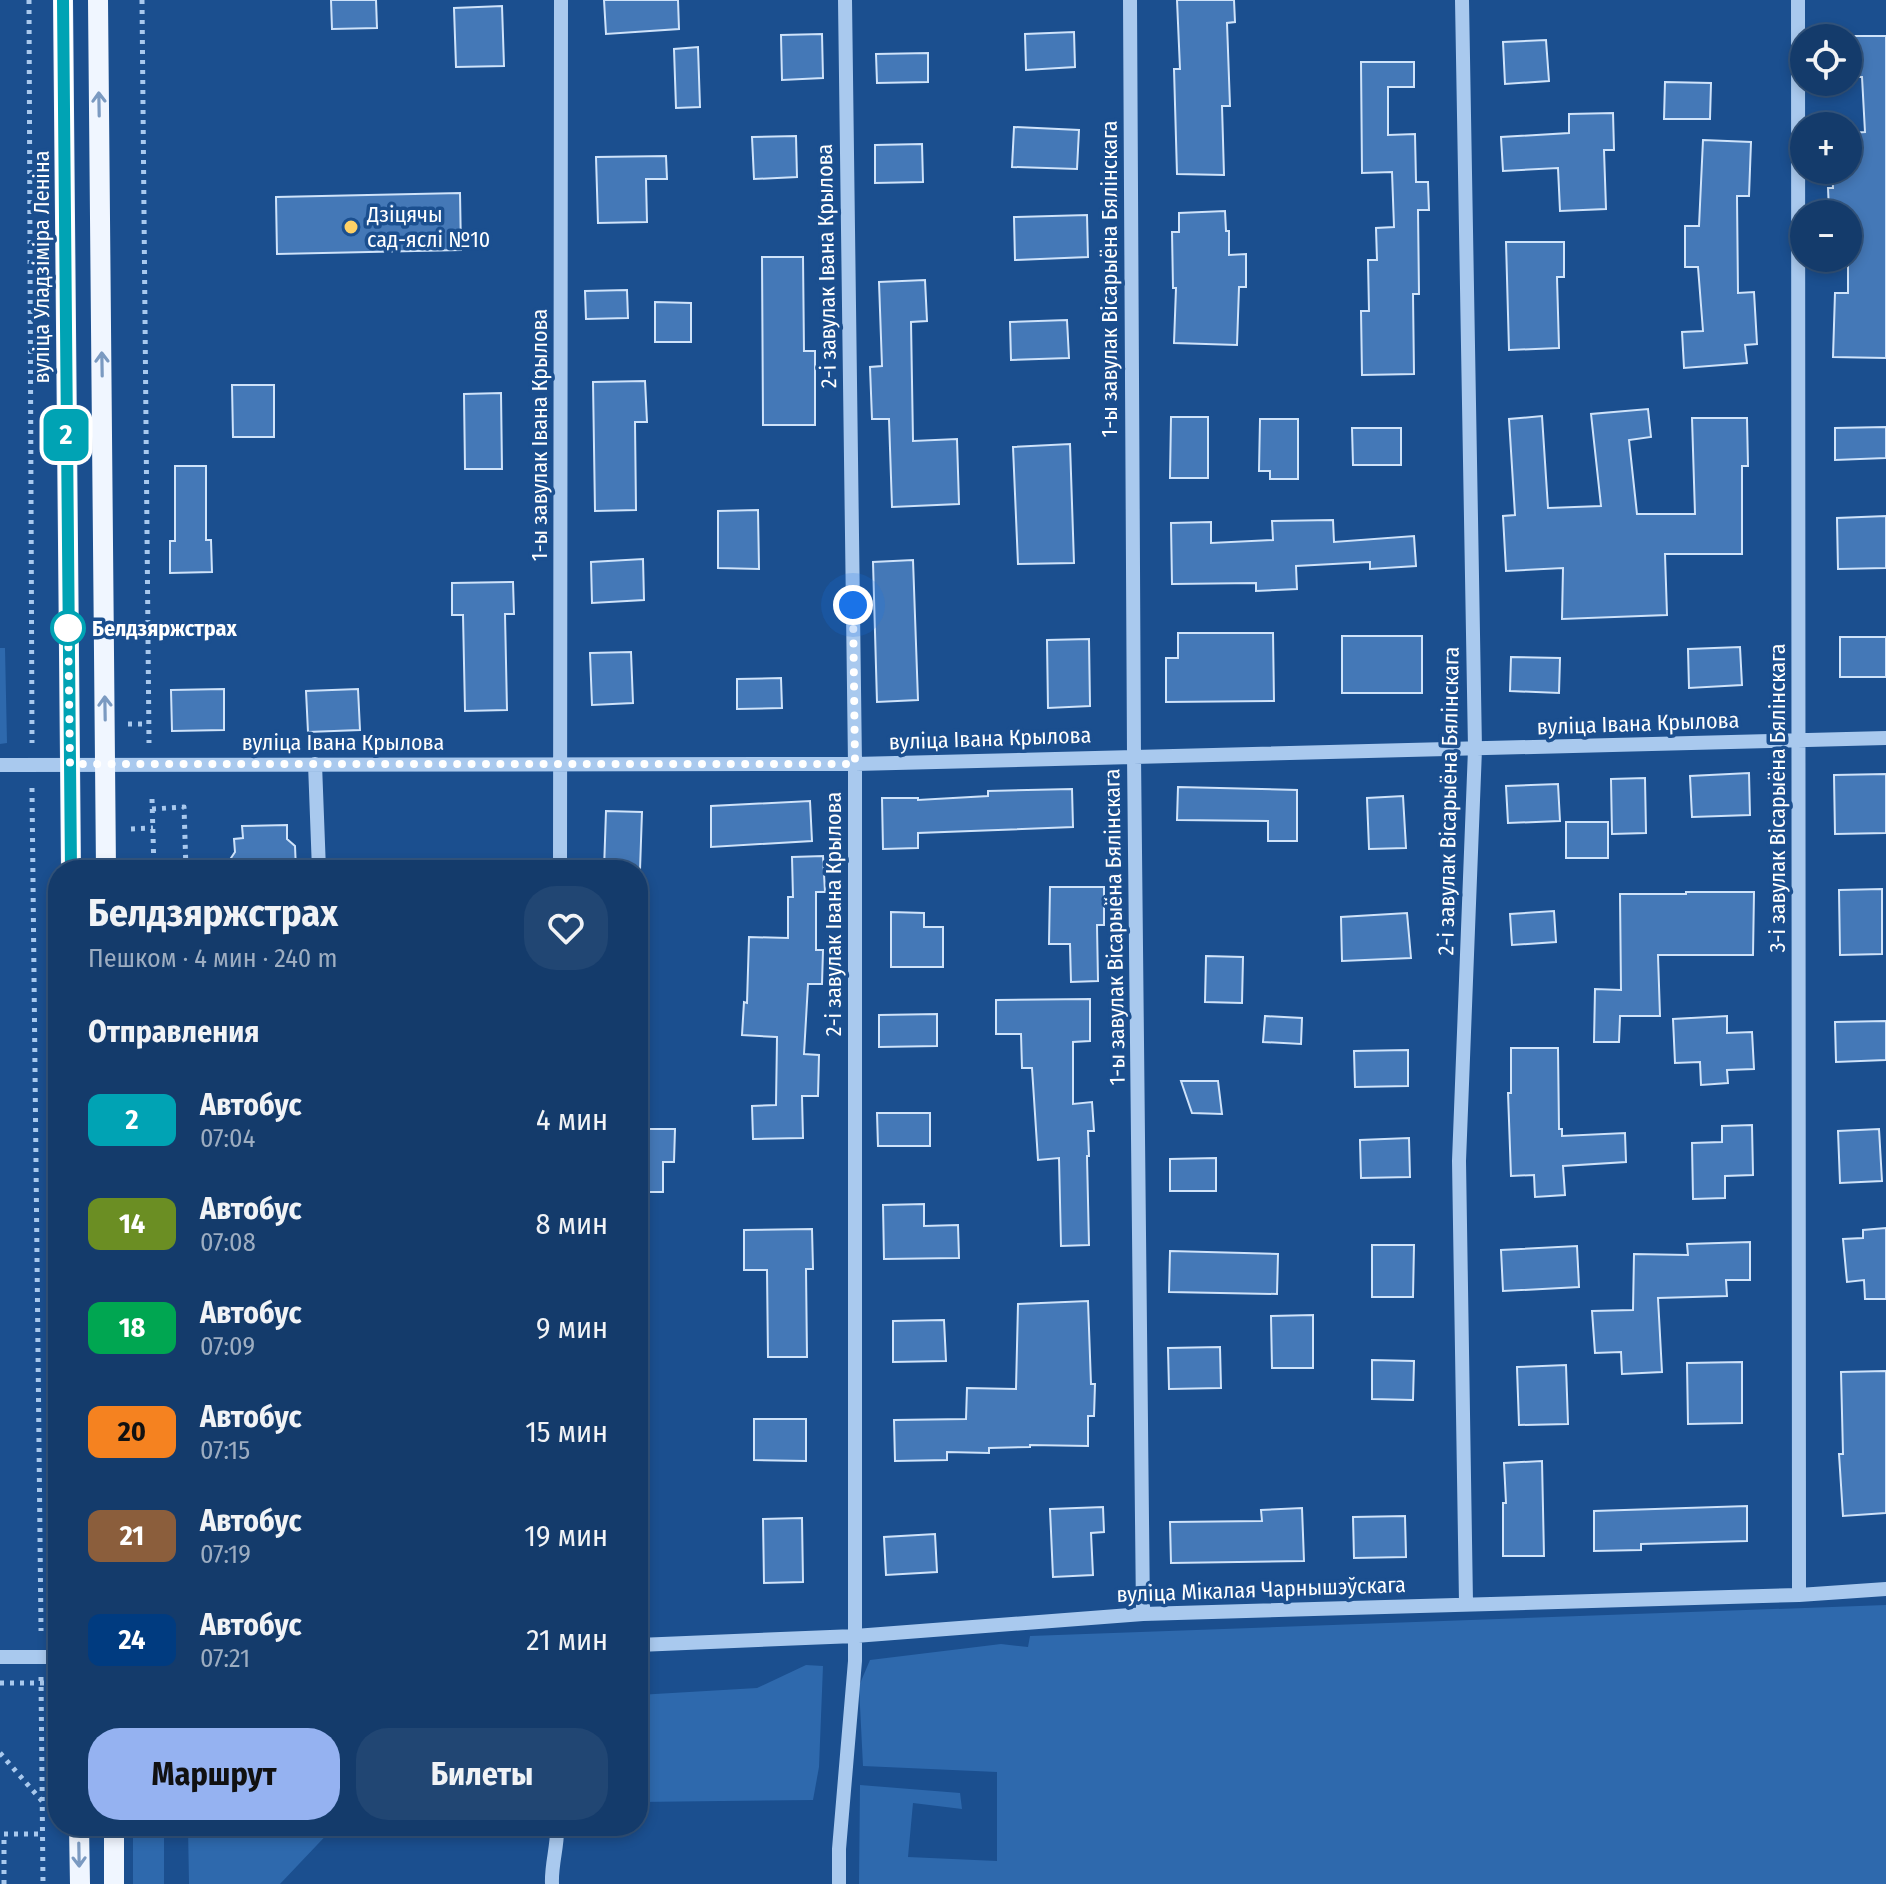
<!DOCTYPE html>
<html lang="ru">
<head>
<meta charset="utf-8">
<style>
  body { margin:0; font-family:"Fira Sans Condensed",sans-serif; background:#214673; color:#f1f3f6; height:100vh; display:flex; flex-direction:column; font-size:30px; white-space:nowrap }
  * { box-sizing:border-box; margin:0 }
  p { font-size:26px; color:#9dadc1 }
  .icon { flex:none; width:44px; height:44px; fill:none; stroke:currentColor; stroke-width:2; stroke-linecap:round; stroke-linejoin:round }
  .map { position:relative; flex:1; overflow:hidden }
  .panel { position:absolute; left:48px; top:860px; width:600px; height:976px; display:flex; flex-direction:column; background:#143b6b; border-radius:32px; box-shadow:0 4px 12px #0003,0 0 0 2px #33557e }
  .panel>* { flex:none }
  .badge { padding:0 16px; border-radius:12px; font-size:28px; line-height:52px }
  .buttons { position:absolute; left:1790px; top:24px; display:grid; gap:16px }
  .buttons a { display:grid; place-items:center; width:72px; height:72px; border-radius:50%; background:#143b6b; box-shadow:0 4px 12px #0003,0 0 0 2px #33557e; font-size:40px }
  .you { position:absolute; width:40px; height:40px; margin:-20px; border:6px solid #fff; border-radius:50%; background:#1a73e8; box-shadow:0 0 0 12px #1a73e833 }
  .map>.badge { position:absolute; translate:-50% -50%; box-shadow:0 0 0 4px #fff }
  h2 { padding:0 40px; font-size:30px; line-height:72px }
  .round { display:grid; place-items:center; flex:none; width:84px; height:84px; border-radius:32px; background:#214673 }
  .summary { display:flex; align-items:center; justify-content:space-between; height:136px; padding:0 40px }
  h1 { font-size:38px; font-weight:700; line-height:60px }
  .button { display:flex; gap:16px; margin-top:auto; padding:16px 40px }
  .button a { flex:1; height:92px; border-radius:32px; background:#95b2f1; color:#111; font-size:32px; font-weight:700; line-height:92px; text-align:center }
  .button a+a { background:#214673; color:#f1f3f6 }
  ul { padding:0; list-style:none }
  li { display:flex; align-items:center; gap:24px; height:104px; padding:0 40px }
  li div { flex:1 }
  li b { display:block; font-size:30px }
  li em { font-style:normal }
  li .badge { min-width:88px; font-weight:700; text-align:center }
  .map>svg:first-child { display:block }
  .green { fill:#2e69ad }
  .building { fill:#4478b7; stroke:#cfe3fa; stroke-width:2 }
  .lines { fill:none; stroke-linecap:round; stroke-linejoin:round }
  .path { stroke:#a9c9ee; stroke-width:5; stroke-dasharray:4 6; stroke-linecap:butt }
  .minor { stroke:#a9c9ee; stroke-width:14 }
  .major { stroke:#f0f6ff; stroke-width:20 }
  .oneway { stroke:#7b9ac1 }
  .line-casing { stroke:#fff; stroke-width:18 }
  .line { stroke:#00a3b4; stroke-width:12 }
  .walk { stroke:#fff; stroke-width:8; stroke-dasharray:0 14.4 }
  .poi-dot { fill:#ffd166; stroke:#1b4f8f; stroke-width:3 }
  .stop-dot { fill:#fff; stroke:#00a3b4; stroke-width:4 }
  .labels { text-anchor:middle; stroke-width:7; stroke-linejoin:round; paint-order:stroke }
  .poi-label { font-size:22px; fill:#fff; stroke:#1b4f8f; text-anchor:start }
  .street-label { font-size:22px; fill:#fff; stroke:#1b4f8f }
  .stop-label { font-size:22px; font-weight:bold; fill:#fff; stroke:#1b4f8f; text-anchor:start }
</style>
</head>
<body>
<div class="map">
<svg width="1886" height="1884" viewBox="0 0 1886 1884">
  <rect width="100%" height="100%" fill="#1b4f8f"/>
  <!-- green -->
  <path class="green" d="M0 648H5L7 743 0 744Z
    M1886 1605V1884H859L860 1785 960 1793 962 1809 913 1803 908 1857 997 1861V1772L863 1766 859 1686 870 1660 1001 1644 1028 1647 1030 1636Z
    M806 1665 823 1666 819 1767 813 1800 638 1802V1695L757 1688Z
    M133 1826H164V1884H133Z
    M188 1826H335L280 1884H189Z"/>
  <!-- building -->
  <path class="building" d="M331 0H376L377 28 332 29Z
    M604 0H678L679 29 606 34Z
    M1177 0H1234L1235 22 1227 23 1230 106H1222L1224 175 1177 174 1174 69H1180Z
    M502 6 504 66 456 67 454 8Z
    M1074 32 1075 67 1026 70 1025 34Z
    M822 34 823 78 782 80 781 35Z
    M1848 36H1886V358L1833 357 1835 293H1848V210L1829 211 1828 188H1833L1832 170H1848V133L1865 132 1862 77H1848Z
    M1546 40 1549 81 1505 84 1503 42Z
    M698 47 700 107 676 108 674 49Z
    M928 53V82L877 83 876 54Z
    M1361 62H1414V87H1388V135L1415 134 1416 182H1428L1429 210H1418L1419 294H1413L1414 374 1362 375 1361 311H1369L1368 260H1377L1376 228 1394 227 1392 172 1362 173Z
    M1665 82 1711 83 1710 119H1664Z
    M1613 113 1614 150H1604L1606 209 1560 211 1558 168 1503 171 1501 137 1569 133V114Z
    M1014 127 1079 130 1077 169 1012 167Z
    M796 136 797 177 754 179 752 137Z
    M1703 140 1751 142 1749 196H1737L1738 293 1754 292 1757 344 1745 345 1747 363 1684 368 1682 332 1703 331 1698 267H1685V226H1699Z
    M922 144 923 182 875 183V145Z
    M666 156 667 179H646L647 222 598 223 596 157Z
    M460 193 461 250 277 254 276 197Z
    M1225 211 1226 231H1229V255L1246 254V287H1239L1237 345 1174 343 1176 288H1173L1172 232H1179V213Z
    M1087 215 1088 257 1015 260 1014 217Z
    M1506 242H1564V277H1557L1559 348 1509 350Z
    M762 257H803L804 351H815V425H763Z
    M925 280 927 321 911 322 913 441 957 439 959 504 892 507 889 419H872L870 367 882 366 879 282Z
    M627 290 628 318 586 319 585 291Z
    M655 302 691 303V342H655Z
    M1067 320 1069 358 1011 360 1010 322Z
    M645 381 647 422H635L636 510 595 511 593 382Z
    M232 385H274V437H233Z
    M501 393 502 469H465L464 394Z
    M1648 409 1651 437 1629 440 1637 514H1695L1692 418H1747L1748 466H1742V554H1665L1667 615 1562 619 1563 568 1506 571 1503 516 1515 515 1509 419 1542 416 1548 508 1601 506 1591 414Z
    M1171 417H1208V478H1170Z
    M1260 419H1298V479H1270V471H1259Z
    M1886 427V458L1835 460V428Z
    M1352 428H1401V465H1353Z
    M1070 444 1074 563 1018 564 1013 447Z
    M175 466H206V540H211L212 572 170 573V541H175Z
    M758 510 759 569 718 568V511Z
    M1886 516V568L1838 569 1837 518Z
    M1333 520 1334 542 1414 536 1416 566 1370 569V562L1296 566 1297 589 1256 591V583L1172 584 1171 523 1211 522V543L1273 540 1272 521Z
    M643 559 644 600 592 603 591 562Z
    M913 560 918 700 877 702 873 562Z
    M513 582 514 614H505L507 710 465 711 463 615H452V583Z
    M1178 633H1273L1274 701 1166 702V658H1178Z
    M1342 636H1422V693H1342Z
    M1840 637H1886V677H1840Z
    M1089 639 1090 706 1048 708 1047 640Z
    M1740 647 1742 685 1689 688 1688 649Z
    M631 652 633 703 592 705 590 653Z
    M1511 657 1560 658 1559 693 1510 691Z
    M781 678 782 708 737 709V679Z
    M224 689V730L172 731 171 690Z
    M358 689 360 730 308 732 306 691Z
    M1749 773 1750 815 1692 817 1690 776Z
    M1886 774V833L1835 834 1834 775Z
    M1645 778 1646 833 1612 834 1611 779Z
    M1558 784 1560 821 1508 823 1506 786Z
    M1178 787 1297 790V841H1268V821L1177 820Z
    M1072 789 1073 827 918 833V848L883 849 882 798H918V800L988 796V791Z
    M1403 796 1406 848 1369 849 1367 798Z
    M810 801 812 841 711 847V806Z
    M606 811 642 812 640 870H604Z
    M1566 822H1608V858H1566Z
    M287 825V839L295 846 296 870H223L235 852 234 839 243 838 242 826Z
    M823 856 825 892H816V950H823L822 984H808L804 1054 819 1055 818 1096H802L803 1138 753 1139 752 1106 776 1105 777 1037 742 1035 744 1002 747 1003 749 937 788 938V897H793L792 857Z
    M1050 887H1104V925H1097L1098 981 1071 982 1070 944H1049Z
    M1882 889V954L1840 955 1839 890Z
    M1686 892H1754L1753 955H1658L1660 1016H1620L1619 1042H1594L1595 989 1621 990 1620 894H1686Z
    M1554 911 1556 942 1512 945 1510 914Z
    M891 912 924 913V927H943V967H891Z
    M1407 913 1411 958 1342 961 1341 917Z
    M1206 956 1243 957 1242 1003 1205 1002Z
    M1090 999V1041L1073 1042V1104L1092 1102 1094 1131H1088L1089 1156H1087L1089 1245 1061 1246 1059 1158 1038 1160 1032 1068H1022L1021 1034H996V1000Z
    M937 1014V1046L879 1047V1015Z
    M1265 1016 1302 1018 1301 1044 1263 1042Z
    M1727 1016V1033L1752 1032 1754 1069 1727 1070 1728 1083 1701 1085 1700 1062 1675 1063 1673 1019Z
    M1886 1021V1060L1836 1062 1835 1022Z
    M1511 1048H1558L1559 1129H1562V1136L1625 1133 1626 1162 1563 1166 1565 1195 1535 1197 1534 1175 1511 1176 1508 1093H1511Z
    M1408 1050V1086L1355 1087 1354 1051Z
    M1181 1081H1218L1222 1114 1192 1113Z
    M877 1113H930V1146H878Z
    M1752 1125 1753 1175 1725 1176V1198L1693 1199 1692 1143 1722 1142V1126Z
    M638 1129H675L674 1162H663V1192H638Z
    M1879 1129 1882 1181 1840 1183 1838 1131Z
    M1409 1138 1410 1177 1361 1178 1360 1140Z
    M1216 1158V1191H1170V1159Z
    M924 1204V1226L958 1225 959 1258 884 1259 883 1205Z
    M1886 1228V1299H1865L1864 1280 1847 1282 1843 1239 1863 1238V1230Z
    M812 1229 813 1269H806L807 1357H768L767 1270H744V1230Z
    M1750 1242V1280H1726L1727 1296 1658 1298 1662 1372 1622 1374 1621 1352 1595 1353 1592 1311 1633 1310 1634 1254 1688 1255 1687 1244Z
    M1372 1245H1414L1413 1297H1372Z
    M1577 1246 1579 1287 1503 1291 1501 1250Z
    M1170 1251 1278 1254 1277 1294 1169 1292Z
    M1088 1301 1091 1384H1095L1094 1416H1088V1446L1030 1445V1447L989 1448V1453L947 1452V1460L895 1461 894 1420 966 1419 967 1388 1016 1389 1018 1304Z
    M1313 1315V1368H1272L1271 1316Z
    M944 1320 946 1361 893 1362V1321Z
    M1220 1347 1221 1388 1169 1389 1168 1348Z
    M1372 1360 1414 1361 1413 1400 1372 1399Z
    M1742 1362V1423L1688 1424 1687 1363Z
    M1566 1365 1568 1424 1519 1425 1517 1367Z
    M1886 1371V1513L1843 1516 1839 1454H1843L1841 1372Z
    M754 1419H806V1461L754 1460Z
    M1542 1461 1544 1556H1503V1503H1506L1504 1463Z
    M1747 1506V1541L1641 1544V1550L1594 1551V1511Z
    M1103 1507 1104 1532 1091 1533 1093 1575 1053 1577 1050 1509Z
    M1302 1508 1304 1561 1171 1563 1170 1522 1262 1521 1261 1510Z
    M1405 1516 1406 1557 1354 1558 1353 1517Z
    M802 1518 803 1582 764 1583 763 1519Z
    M935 1534 937 1572 886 1575 884 1537Z"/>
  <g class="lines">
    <!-- path -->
    <path class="path" d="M29 0 32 743
      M142 0 149 743
      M128 627 147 626
      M128 724H147
      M32 788 41 1631
      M152 799 154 870
      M152 809 184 807 186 870
      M131 829 153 828
      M41 1677 43 1884
      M0 1683H58
      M0 1753 42 1801
      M4 1884V1834H43"/>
    <!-- minor -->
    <path class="minor" d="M1130 0 1134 756 1143 1614
      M1462 0 1475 749 1459 1161 1466 1603
      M1798 0 1799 1595
      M315 764 319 870
      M0 765 855 764 1886 738
      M560 870 561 0
      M638 1645 855 1636 1143 1614 1799 1595 1886 1589
      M0 1657H58
      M552 1884C551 1864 558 1846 557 1826
      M839 1884V1849L855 1661V764L845 0"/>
    <!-- major -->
    <path class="major" d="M63 0 71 870
      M98 0 106 870
      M79 1826 80 1884
      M114 1826V1884"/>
  </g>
  <!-- one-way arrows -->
  <defs><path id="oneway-shaft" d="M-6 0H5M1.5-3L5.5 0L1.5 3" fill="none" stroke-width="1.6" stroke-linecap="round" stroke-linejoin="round" transform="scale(2)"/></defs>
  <g class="oneway">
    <use href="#oneway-shaft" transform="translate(99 104) rotate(-91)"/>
    <use href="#oneway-shaft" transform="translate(102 364) rotate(-91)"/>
    <use href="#oneway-shaft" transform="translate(105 708) rotate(-91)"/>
    <use href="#oneway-shaft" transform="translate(79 1855) rotate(89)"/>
  </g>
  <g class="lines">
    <defs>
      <path id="line" d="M63 0 71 870"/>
    </defs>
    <!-- line casing -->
    <use href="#line" class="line-casing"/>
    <!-- line -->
    <use href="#line" class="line"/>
    <!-- walk -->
    <path class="walk" d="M68 628V616L70 764H855L853 605"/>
  </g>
  <!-- markers -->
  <circle class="poi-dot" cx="351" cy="227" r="8"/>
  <circle class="stop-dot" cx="68" cy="628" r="16"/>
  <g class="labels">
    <!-- poi labels -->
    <g class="poi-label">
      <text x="367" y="222">Дзіцячы<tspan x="367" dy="25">сад-яслі №10</tspan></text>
    </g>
    <!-- street labels -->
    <g class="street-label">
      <text transform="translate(826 266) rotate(-91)" y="8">2-і завулак Івана Крылова</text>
      <text transform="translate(41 267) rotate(-90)" y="8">вуліца Уладзіміра Леніна</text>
      <text transform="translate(1109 279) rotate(-90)" y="8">1-ы завулак Вісарыёна Бялінскага</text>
      <text transform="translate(539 435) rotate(-90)" y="8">1-ы завулак Івана Крылова</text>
      <text transform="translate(1638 723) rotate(-2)" y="8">вуліца Івана Крылова</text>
      <text transform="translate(990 738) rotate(-2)" y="8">вуліца Івана Крылова</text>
      <text x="343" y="750">вуліца Івана Крылова</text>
      <text transform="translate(1777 798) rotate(-90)" y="8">3-і завулак Вісарыёна Бялінскага</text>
      <text transform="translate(1448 801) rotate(-89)" y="8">2-і завулак Вісарыёна Бялінскага</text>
      <text transform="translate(833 914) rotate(-90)" y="8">2-і завулак Івана Крылова</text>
      <text transform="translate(1114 927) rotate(-91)" y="8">1-ы завулак Вісарыёна Бялінскага</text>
      <text transform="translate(1261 1589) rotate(-2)" y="8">вуліца Мікалая Чарнышэўскага</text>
    </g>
    <!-- stop labels -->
    <g class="stop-label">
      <text x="92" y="636">Белдзяржстрах</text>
    </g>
  </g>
</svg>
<div class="buttons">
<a><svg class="icon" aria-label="locate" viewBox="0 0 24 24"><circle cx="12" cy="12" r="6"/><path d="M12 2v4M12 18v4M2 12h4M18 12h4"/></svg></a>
<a>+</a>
<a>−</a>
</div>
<div class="you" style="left:853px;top:605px"></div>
<b class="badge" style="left:66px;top:435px;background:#00a3b4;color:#fff">2</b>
<section class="panel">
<div class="summary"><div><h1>Белдзяржстрах</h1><p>Пешком · 4 мин · 240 m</p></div><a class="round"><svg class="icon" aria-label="heart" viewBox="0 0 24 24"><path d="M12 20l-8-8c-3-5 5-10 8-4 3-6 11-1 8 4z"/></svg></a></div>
<h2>Отправления</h2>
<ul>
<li><span class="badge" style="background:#00a3b4;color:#fff">2</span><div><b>Автобус</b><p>07:04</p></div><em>4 мин</em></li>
<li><span class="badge" style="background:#6b8e23;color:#fff">14</span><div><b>Автобус</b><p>07:08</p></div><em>8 мин</em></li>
<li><span class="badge" style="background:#00a651;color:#fff">18</span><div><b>Автобус</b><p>07:09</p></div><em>9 мин</em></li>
<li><span class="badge" style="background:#f58220;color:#111">20</span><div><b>Автобус</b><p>07:15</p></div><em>15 мин</em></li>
<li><span class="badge" style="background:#8b5e3c;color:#fff">21</span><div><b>Автобус</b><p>07:19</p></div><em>19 мин</em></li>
<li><span class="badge" style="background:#003b80;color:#fff">24</span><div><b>Автобус</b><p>07:21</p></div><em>21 мин</em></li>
</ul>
<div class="button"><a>Маршрут</a><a>Билеты</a></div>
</section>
</div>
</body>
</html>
